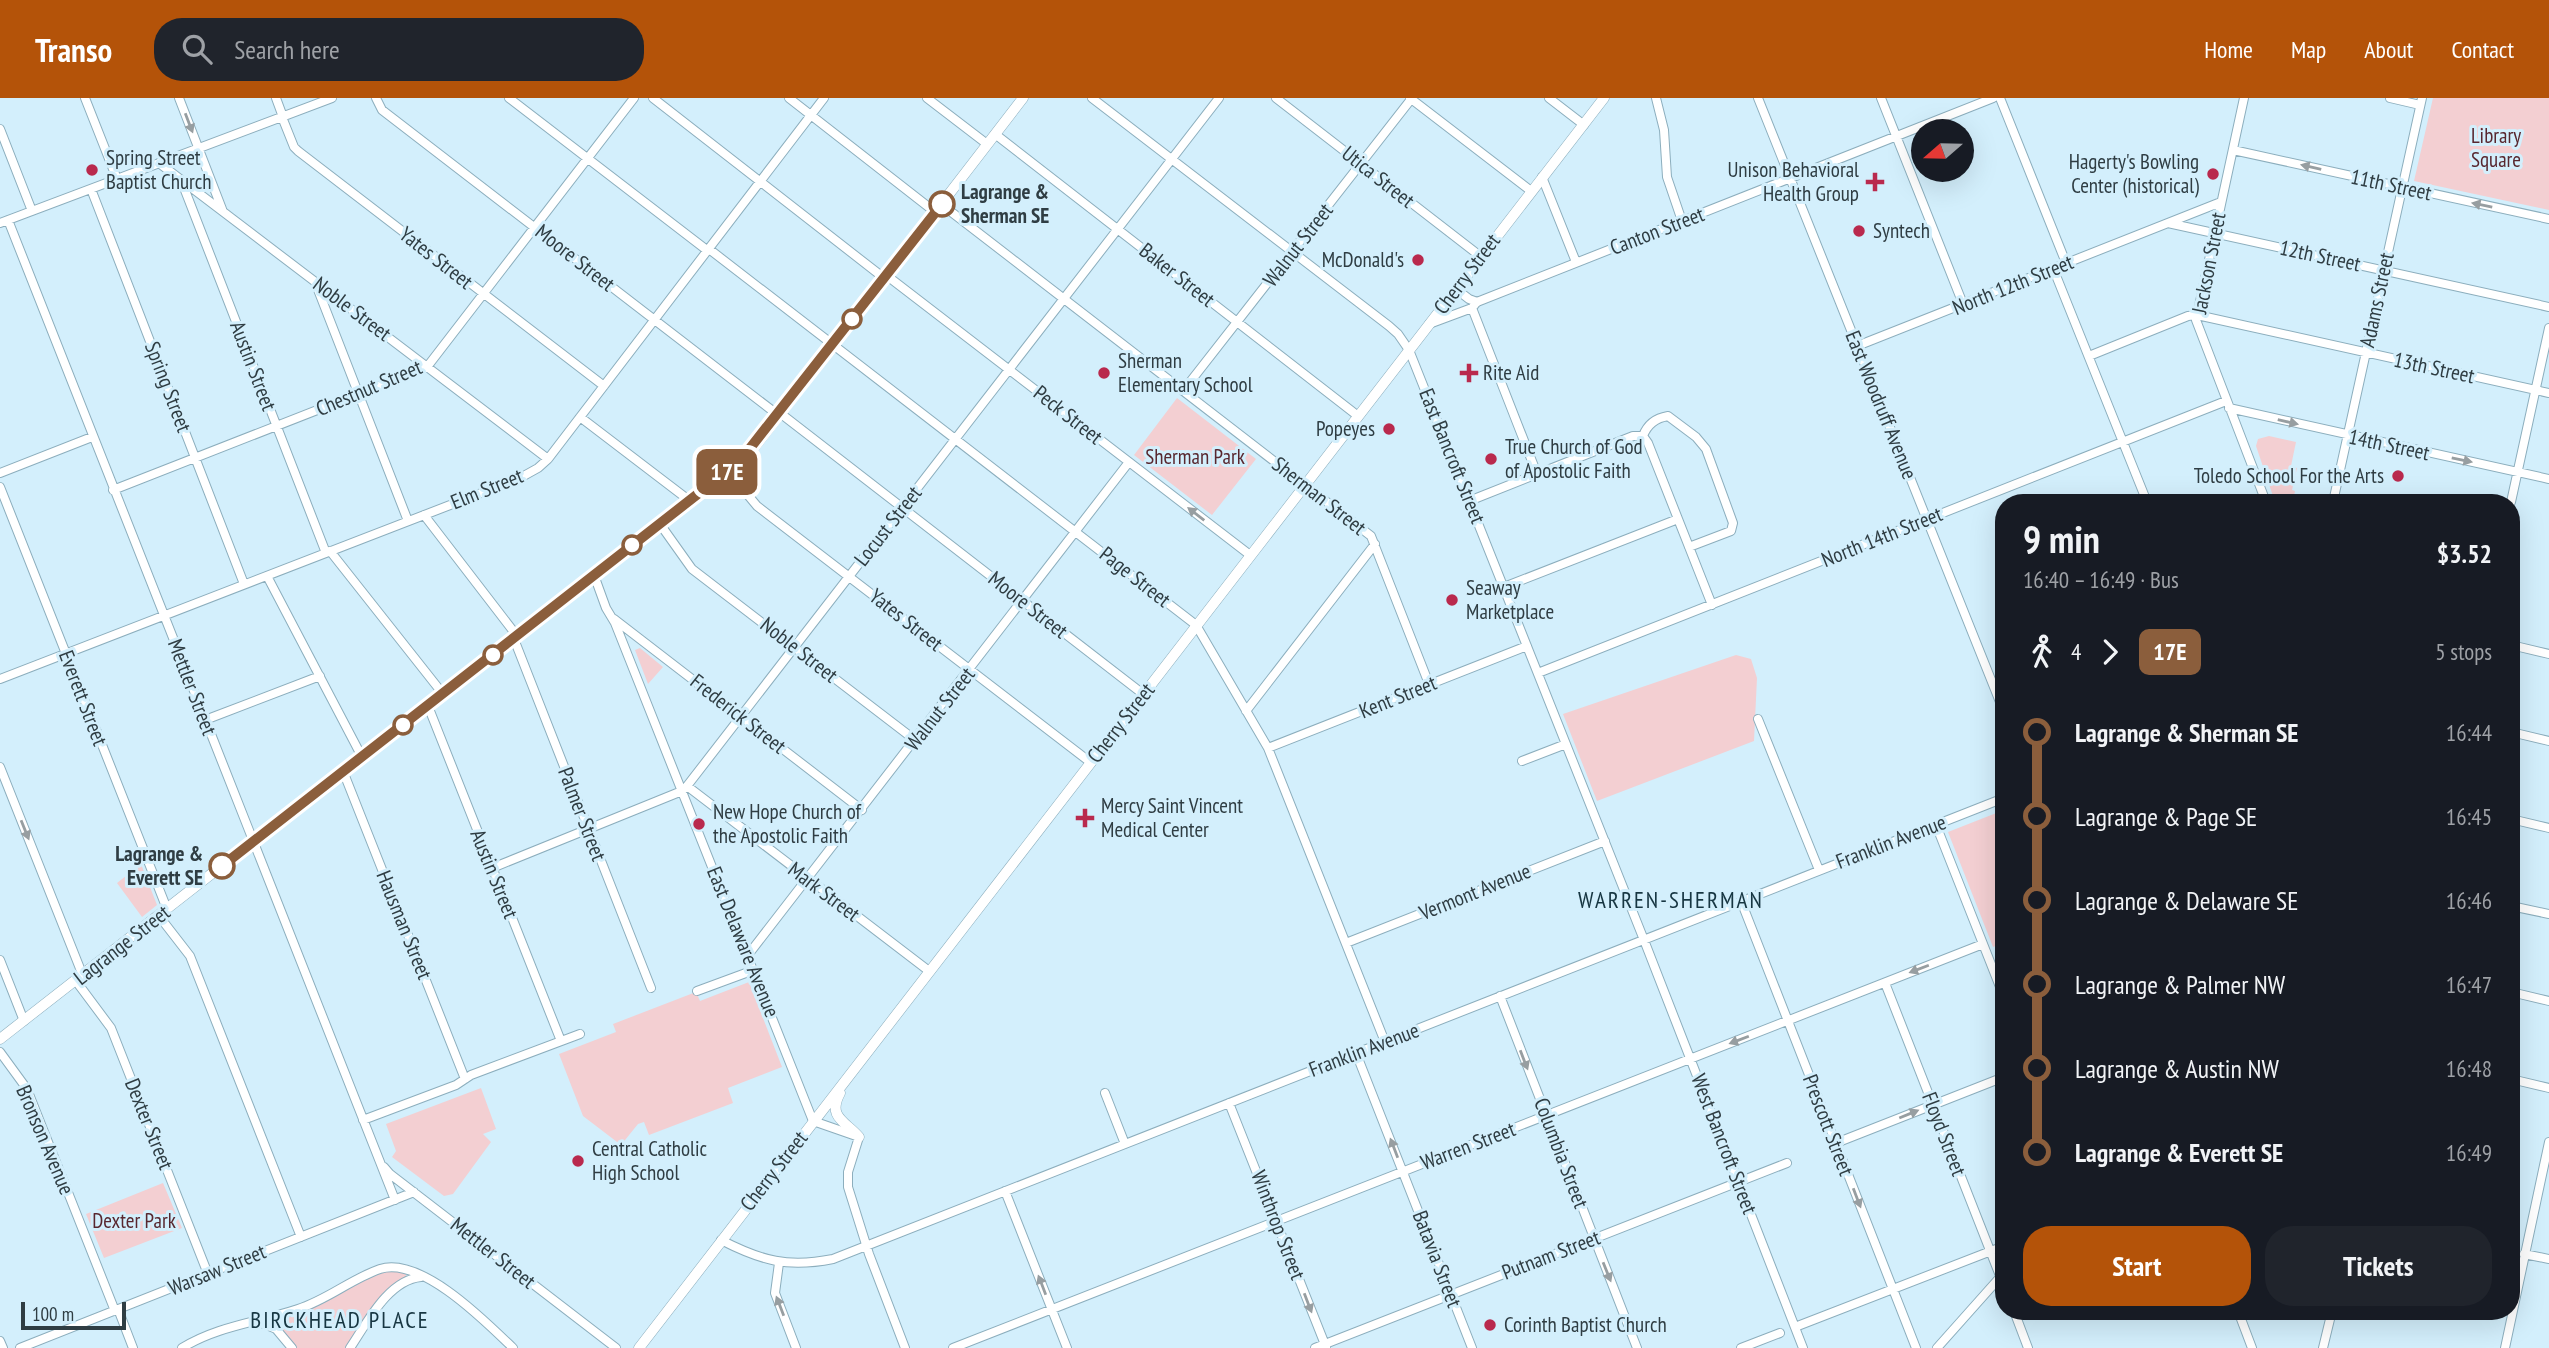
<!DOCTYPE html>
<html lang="en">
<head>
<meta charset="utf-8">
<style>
  body { margin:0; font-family:"PT Sans Narrow",sans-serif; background:#20242c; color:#f1f3f6; height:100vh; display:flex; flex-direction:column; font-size:26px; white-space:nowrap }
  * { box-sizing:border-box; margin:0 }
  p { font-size:23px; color:#9ea1a6 }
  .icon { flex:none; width:38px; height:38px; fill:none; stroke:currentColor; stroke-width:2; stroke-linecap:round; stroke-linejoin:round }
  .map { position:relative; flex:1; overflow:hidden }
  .drawer { position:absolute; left:1995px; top:396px; width:525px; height:826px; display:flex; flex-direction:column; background:#171b24; border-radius:28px; box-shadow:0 7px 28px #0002 }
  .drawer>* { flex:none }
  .badge { padding:0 14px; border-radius:10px; font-size:24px; line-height:46px }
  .needle { width:46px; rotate:250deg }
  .tools { position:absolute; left:1911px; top:21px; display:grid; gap:14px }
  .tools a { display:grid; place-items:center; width:63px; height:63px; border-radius:50%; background:#171b24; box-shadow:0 7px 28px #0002; font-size:35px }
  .scale { position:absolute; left:21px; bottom:18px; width:105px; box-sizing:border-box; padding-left:7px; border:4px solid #2f3d43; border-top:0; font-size:19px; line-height:24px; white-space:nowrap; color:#2f3d43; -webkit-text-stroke:5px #d3effc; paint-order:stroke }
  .map>.badge { position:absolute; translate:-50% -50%; box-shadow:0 0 0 4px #fff }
  .legs { display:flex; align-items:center; gap:10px; height:77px; padding:0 28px; font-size:23px }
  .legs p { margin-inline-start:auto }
  .overview { display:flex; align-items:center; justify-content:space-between; height:119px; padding:0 28px }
  h1 { font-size:38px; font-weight:700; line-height:52px }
  .primary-button { display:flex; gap:14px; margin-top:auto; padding:14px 28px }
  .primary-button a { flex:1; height:80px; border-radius:28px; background:#b45309; color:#fff; font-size:28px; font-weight:700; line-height:80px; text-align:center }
  .primary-button a+a { background:#20242c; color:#f1f3f6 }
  ul { padding:0 28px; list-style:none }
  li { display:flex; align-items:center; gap:24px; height:84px; font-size:26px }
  li i { display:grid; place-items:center; width:10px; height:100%; margin:0 9px; background:currentColor }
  li i::after { content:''; width:18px; height:18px; margin:-9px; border:5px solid; border-radius:50%; background:#171b24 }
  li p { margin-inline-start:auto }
  li:first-child i { background:linear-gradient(#0000 50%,currentColor 0) }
  li:last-child i { background:linear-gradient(currentColor 50%,#0000 0) }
  header { display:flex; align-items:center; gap:42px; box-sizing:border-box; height:98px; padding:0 35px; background:#b45309; color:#fff }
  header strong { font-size:33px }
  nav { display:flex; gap:38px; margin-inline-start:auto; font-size:24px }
  .search { width:490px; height:63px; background:#20242c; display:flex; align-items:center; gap:18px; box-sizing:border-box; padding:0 24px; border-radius:28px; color:#9ea1a6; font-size:26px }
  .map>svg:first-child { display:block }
  .green { fill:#f3cfd2 }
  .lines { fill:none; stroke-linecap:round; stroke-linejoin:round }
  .minor-casing { stroke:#8caebd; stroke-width:10 }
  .major-casing { stroke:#8caebd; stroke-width:11 }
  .minor { stroke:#fff; stroke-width:8 }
  .major { stroke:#fff; stroke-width:10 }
  .oneway { fill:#979ea1 }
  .line-1-casing { stroke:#fff; stroke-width:16 }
  .line-1 { stroke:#8b5e3c; stroke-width:10 }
  .poi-dot { fill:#b9294d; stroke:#d3effc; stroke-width:2.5 }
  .stop-1-dot { fill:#fff; stroke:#8b5e3c; stroke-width:3.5 }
  .labels { text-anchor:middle; stroke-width:6; stroke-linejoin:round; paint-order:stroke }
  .park-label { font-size:21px; fill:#58272f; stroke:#d3effc }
  .poi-label { font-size:21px; fill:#2f3d43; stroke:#d3effc; text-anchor:start }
  .street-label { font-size:21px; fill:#2f3d43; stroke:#d3effc }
  .stop-label { font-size:21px; font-weight:bold; fill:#2f3d43; stroke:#d3effc; text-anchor:start }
  .neighbourhood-label { font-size:23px; letter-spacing:2px; fill:#173642; stroke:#d3effc }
</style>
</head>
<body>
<header>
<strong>Transo</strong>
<div class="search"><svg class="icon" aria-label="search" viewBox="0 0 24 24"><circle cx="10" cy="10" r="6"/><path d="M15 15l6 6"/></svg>Search here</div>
<nav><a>Home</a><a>Map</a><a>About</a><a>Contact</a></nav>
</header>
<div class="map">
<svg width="2549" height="1250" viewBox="0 0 2549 1250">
  <rect width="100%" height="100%" fill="#d3effc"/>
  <!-- green -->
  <path class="green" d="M2433 0H2549V112L2414 83Z
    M1177 300 1256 361 1212 417 1134 357Z
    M2269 338 2296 344 2291 368 2297 370 2292 392 2295 393 2293 404H2275L2256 348 2258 341Z
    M640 550 663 569 648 586 635 552Z
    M1736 557 1751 561 1757 580 1754 643 1597 703 1563 616Z
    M2004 712V845L1993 849 1948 734Z
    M141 766 157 807 142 819 117 785Z
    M749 884 782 969 728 990 733 1005 649 1037 644 1024 638 1026 621 1047 583 1018 559 956 616 934 613 926 696 894 700 903Z
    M481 990 496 1031 483 1036 491 1044 453 1096 444 1098 392 1059 396 1053 386 1026Z
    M163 1085 182 1130 104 1160 86 1116Z
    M394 1172 406 1176V1178L390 1192 347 1250H295L273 1223 318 1207 377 1175Z"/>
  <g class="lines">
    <defs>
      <path id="minor" d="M85 0 117 81
        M179 0 222 111
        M276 0 283 19
        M376 0 382 12 778 317
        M509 0 708 153
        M653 0 884 180
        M789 0 935 114
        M927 0 987 46
        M1092 0 1389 228 1398 236 1409 252 1644 842 1803 1250
        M1276 0 1480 158
        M1410 0 1531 93
        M1549 0 1584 27
        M1656 0 1664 32 1667 79 1682 123
        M1758 0 2004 614
        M1881 0 1963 206
        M2000 0 2066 165
        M2244 0 2196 222 2266 404
        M2390 0 2420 7
        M282 19 294 49 298 53 604 288
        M0 31 32 113
        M995 36 1358 318
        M2233 52 2549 121
        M159 65 548 361
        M1542 79 1576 164
        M181 82 326 455
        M91 91 244 486
        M941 106 1371 438 1429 586
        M8 122 395 1102
        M0 125 332 0
        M2168 125 2549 209
        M709 151 1196 527 1268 650 1385 944
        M2053 170 2147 404
        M886 177 1250 457
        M315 184 408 423
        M1456 191 1469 201 1477 204
        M1472 210 1537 376
        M1429 226 1472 210 1477 204 1993 0
        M1857 248 2221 104
        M2089 258 2188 218 2197 217 2549 295
        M1183 293 1412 0
        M2229 310 2549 381
        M780 315 1143 596
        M580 319 690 403
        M1643 338C1647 327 1656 320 1668 318L1696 339 1706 351 1733 425 1731 433 1689 449
        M1643 338 1648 345 1712 507
        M728 373 757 408 1090 664
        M0 375 92 339
        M0 389 167 811
        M113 392 427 269 634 0
        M1469 403 1633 338H1643
        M2333 404 2422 0
        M2511 404 2549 230
        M424 417 517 538
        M660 426 692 471 915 642
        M330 453 443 596
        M594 477 606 510 615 525 813 1023 859 1039 848 1074V1089L869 1156 905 1250
        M267 478 362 659
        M1504 489 1678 421
        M614 521 862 712
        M514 541 651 890
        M2511 547 2549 556
        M1538 575 2226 303
        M0 581 520 380 538 370 548 361 824 0
        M428 608 561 943
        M1246 613 1375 446
        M1758 621 1819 772
        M205 622 320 578
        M2511 634 2549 643
        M1268 650 1527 548
        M1522 663 1566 646
        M0 669 83 878
        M343 673 465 981
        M687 688 929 873
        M2511 721 2549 730
        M1936 727 2004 899
        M492 770 682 693 687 688 1219 0
        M1741 803 1916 1250
        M2511 808 2549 816
        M159 818 190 858 301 1139
        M1346 845 1605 743
        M748 857 1129 364
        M0 862 24 923
        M76 883 111 930 208 1176
        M1885 885 2004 1188
        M697 893 754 872
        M2511 894 2549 903
        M1500 898 1637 1250
        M0 954 27 991 115 1213
        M1356 955 1472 1250
        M2511 981 2549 990
        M1105 995 1125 1046
        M1229 1005 1326 1249
        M363 1022 456 987 471 977 580 936
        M1836 1045 2004 979
        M384 1069 390 1076 616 1250
        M1005 1093 1067 1250
        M721 1142C762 1163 788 1170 833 1161L2004 700
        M2524 1156 2549 1161
        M779 1165 775 1195 796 1250
        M118 1211 133 1250
        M2014 1213 2028 1250
        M2238 1213 2252 1250
        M259 1224 276 1231 292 1250
        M1795 1229 2004 1148
        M0 1243 3 1250
        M20 1250 414 1094
        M182 1250C217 1228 259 1224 298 1211 327 1202 351 1181 380 1171 421 1158 485 1223 513 1250
        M350 1250C367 1225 388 1182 421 1179
        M953 1250 1983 846
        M1315 1250 1787 1065
        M1741 1250 1780 1235
        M1937 1250 2002 1177
        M2323 1250 2332 1213
        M2505 1250 2549 1044"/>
      <path id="major" d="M0 941 740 363 755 348 1023 0
        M840 995C827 1019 845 1023 859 1039
        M639 1250 1604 0"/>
    </defs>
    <!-- minor casing -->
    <use href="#minor" class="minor-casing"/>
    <!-- major casing -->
    <use href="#major" class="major-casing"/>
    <!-- minor -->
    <use href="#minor" class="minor"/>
    <!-- major -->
    <use href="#major" class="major"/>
  </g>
  <!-- one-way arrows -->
  <defs><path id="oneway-solid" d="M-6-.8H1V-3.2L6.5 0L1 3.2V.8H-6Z" transform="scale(1.75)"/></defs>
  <g class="oneway">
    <use href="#oneway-solid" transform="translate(189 25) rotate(69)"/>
    <use href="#oneway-solid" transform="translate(2311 69) rotate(-167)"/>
    <use href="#oneway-solid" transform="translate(2482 107) rotate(-168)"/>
    <use href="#oneway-solid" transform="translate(2288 324) rotate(13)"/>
    <use href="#oneway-solid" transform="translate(2462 362) rotate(12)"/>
    <use href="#oneway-solid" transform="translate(1196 416) rotate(-142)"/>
    <use href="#oneway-solid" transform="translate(25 732) rotate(68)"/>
    <use href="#oneway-solid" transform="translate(1919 871) rotate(159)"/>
    <use href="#oneway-solid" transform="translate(1739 942) rotate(159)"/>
    <use href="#oneway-solid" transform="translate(1524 962) rotate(69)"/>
    <use href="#oneway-solid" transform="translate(1909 1016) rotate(-22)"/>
    <use href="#oneway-solid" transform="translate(1394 1050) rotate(-111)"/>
    <use href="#oneway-solid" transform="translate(1857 1100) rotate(69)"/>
    <use href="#oneway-solid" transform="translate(1607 1174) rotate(68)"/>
    <use href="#oneway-solid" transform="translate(1042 1187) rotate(-111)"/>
    <use href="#oneway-solid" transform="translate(1308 1205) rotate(69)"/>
    <use href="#oneway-solid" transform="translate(780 1208) rotate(-111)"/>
  </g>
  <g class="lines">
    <defs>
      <path id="line-1" d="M222 768 740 363 942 106"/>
    </defs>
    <!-- line-1 casing -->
    <use href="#line-1" class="line-1-casing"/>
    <!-- line-1 -->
    <use href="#line-1" class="line-1"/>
  </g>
  <!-- markers -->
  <g class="poi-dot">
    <circle cx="92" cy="72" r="7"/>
    <circle cx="2213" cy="76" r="7"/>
    <path d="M1871.5 73.5h7v7h7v7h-7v7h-7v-7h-7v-7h7z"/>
    <circle cx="1859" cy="133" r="7"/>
    <circle cx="1418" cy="162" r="7"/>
    <circle cx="1104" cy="275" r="7"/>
    <path d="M1465.5 264.5h7v7h7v7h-7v7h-7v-7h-7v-7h7z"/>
    <circle cx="1389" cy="331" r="7"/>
    <circle cx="1491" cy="361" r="7"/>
    <circle cx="2398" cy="378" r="7"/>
    <circle cx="1452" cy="502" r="7"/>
    <path d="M1081.5 709.5h7v7h7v7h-7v7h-7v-7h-7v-7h7z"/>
    <circle cx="699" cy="726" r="7"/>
    <circle cx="578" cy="1063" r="7"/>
    <circle cx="1490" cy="1227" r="7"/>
  </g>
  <g class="stop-1-dot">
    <circle cx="942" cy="106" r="12"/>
    <circle cx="852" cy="221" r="9"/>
    <circle cx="632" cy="447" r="9"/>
    <circle cx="493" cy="557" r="9"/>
    <circle cx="403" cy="627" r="9"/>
    <circle cx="222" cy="768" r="12"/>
  </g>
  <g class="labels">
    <!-- park labels -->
    <g class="park-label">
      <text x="2496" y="45">Library<tspan x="2496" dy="24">Square</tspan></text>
      <text x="1195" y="366">Sherman Park</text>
      <text x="134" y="1130">Dexter Park</text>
    </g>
    <!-- poi labels -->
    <g class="poi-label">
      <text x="106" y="67">Spring Street<tspan x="106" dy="24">Baptist Church</tspan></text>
      <text x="2199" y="71" text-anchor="end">Hagerty's Bowling<tspan x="2199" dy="24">Center (historical)</tspan></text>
      <text x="1859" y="79" text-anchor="end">Unison Behavioral<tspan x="1859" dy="24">Health Group</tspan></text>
      <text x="1873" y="140">Syntech</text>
      <text x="1404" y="169" text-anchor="end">McDonald's</text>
      <text x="1118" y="270">Sherman<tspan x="1118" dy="24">Elementary School</tspan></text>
      <text x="1483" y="282">Rite Aid</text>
      <text x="1375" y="338" text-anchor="end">Popeyes</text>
      <text x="1505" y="356">True Church of God<tspan x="1505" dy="24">of Apostolic Faith</tspan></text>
      <text x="2384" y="385" text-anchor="end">Toledo School For the Arts</text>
      <text x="1466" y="497">Seaway<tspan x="1466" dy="24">Marketplace</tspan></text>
      <text x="1101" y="715">Mercy Saint Vincent<tspan x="1101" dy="24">Medical Center</tspan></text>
      <text x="713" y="721">New Hope Church of<tspan x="713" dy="24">the Apostolic Faith</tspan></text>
      <text x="592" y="1058">Central Catholic<tspan x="592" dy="24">High School</tspan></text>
      <text x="1504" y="1234">Corinth Baptist Church</text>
    </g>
    <!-- street labels -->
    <g class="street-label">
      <text transform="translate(1378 79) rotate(38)" y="7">Utica Street</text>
      <text transform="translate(2391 87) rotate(12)" y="7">11th Street</text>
      <text transform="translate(1657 133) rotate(-21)" y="7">Canton Street</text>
      <text transform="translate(1298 147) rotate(-52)" y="7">Walnut Street</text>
      <text transform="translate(2320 158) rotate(12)" y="7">12th Street</text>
      <text transform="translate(436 160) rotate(38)" y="7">Yates Street</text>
      <text transform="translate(575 160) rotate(38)" y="7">Moore Street</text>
      <text transform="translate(2209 165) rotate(-79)" y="7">Jackson Street</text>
      <text transform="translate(1467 176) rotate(-53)" y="7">Cherry Street</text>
      <text transform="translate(1177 177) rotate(38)" y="7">Baker Street</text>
      <text transform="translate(2013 187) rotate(-22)" y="7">North 12th Street</text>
      <text transform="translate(2377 202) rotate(-78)" y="7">Adams Street</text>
      <text transform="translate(352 211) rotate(37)" y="7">Noble Street</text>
      <text transform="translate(253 268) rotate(69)" y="7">Austin Street</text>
      <text transform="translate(2434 270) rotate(12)" y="7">13th Street</text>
      <text transform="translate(168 289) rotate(69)" y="7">Spring Street</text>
      <text transform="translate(369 290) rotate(-23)" y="7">Chestnut Street</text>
      <text transform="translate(1881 307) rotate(68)" y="7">East Woodruff Avenue</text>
      <text transform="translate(1068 317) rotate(38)" y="7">Peck Street</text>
      <text transform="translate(2389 347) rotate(12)" y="7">14th Street</text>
      <text transform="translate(1452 358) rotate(68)" y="7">East Bancroft Street</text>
      <text transform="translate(487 391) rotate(-22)" y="7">Elm Street</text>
      <text transform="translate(1319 398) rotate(38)" y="7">Sherman Street</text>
      <text transform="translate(888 428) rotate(-52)" y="7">Locust Street</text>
      <text transform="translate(1882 439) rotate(-22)" y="7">North 14th Street</text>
      <text transform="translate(1135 479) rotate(38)" y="7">Page Street</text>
      <text transform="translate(1028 507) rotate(38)" y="7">Moore Street</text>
      <text transform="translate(906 522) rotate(38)" y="7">Yates Street</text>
      <text transform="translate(799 552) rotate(38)" y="7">Noble Street</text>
      <text transform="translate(192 589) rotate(69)" y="7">Mettler Street</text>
      <text transform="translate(1398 599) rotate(-22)" y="7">Kent Street</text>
      <text transform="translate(83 600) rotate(69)" y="7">Everett Street</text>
      <text transform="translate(940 611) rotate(-52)" y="7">Walnut Street</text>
      <text transform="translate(738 616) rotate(38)" y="7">Frederick Street</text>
      <text transform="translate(1121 625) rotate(-52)" y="7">Cherry Street</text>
      <text transform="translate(582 716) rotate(69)" y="7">Palmer Street</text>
      <text transform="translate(1891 744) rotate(-21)" y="7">Franklin Avenue</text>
      <text transform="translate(494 776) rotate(68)" y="7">Austin Street</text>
      <text transform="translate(824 794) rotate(37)" y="7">Mark Street</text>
      <text transform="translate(1475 794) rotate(-22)" y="7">Vermont Avenue</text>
      <text transform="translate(404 827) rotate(68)" y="7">Hausman Street</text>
      <text transform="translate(743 844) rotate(68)" y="7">East Delaware Avenue</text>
      <text transform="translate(122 847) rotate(-38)" y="7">Lagrange Street</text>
      <text transform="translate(1364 952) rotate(-21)" y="7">Franklin Avenue</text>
      <text transform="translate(149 1026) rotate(68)" y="7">Dexter Street</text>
      <text transform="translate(1828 1027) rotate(69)" y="7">Prescott Street</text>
      <text transform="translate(1944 1036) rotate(69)" y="7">Floyd Street</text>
      <text transform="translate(45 1042) rotate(67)" y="7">Bronson Avenue</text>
      <text transform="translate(1724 1046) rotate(69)" y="7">West Bancroft Street</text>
      <text transform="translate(1468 1048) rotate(-21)" y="7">Warren Street</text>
      <text transform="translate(1561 1055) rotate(69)" y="7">Columbia Street</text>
      <text transform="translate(774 1073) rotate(-52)" y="7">Cherry Street</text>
      <text transform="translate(1278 1127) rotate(69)" y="7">Winthrop Street</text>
      <text transform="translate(493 1155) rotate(38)" y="7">Mettler Street</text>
      <text transform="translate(1551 1157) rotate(-21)" y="7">Putnam Street</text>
      <text transform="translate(1437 1161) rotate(69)" y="7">Batavia Street</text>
      <text transform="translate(217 1172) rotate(-22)" y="7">Warsaw Street</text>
    </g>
    <!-- stop labels -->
    <g class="stop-label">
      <text x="961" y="101">Lagrange &amp;<tspan x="961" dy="24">Sherman SE</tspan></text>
      <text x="203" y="763" text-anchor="end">Lagrange &amp;<tspan x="203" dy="24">Everett SE</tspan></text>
    </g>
    <!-- neighbourhood labels -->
    <g class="neighbourhood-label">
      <text x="1671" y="810">WARREN-SHERMAN</text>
      <text x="340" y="1230">BIRCKHEAD PLACE</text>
    </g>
  </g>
</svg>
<div class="tools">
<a><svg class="needle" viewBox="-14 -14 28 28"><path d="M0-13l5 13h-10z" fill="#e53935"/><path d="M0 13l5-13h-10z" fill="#9ea1a6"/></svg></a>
</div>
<div class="scale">100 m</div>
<b class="badge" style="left:727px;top:374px;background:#8b5e3c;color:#fff">17E</b>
<section class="drawer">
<div class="overview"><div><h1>9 min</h1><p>16:40 – 16:49 · Bus</p></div><b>$3.52</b></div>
<div class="legs"><svg class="icon" aria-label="walk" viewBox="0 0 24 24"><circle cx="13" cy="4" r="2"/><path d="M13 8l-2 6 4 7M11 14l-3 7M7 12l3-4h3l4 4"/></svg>4<svg class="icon" aria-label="forward" viewBox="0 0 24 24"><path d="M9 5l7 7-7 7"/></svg><b class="badge" style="background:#8b5e3c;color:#fff">17E</b><p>5 stops</p></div>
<ul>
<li><i style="color:#8b5e3c"></i><b>Lagrange &amp; Sherman SE</b><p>16:44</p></li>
<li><i style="color:#8b5e3c"></i><span>Lagrange &amp; Page SE</span><p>16:45</p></li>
<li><i style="color:#8b5e3c"></i><span>Lagrange &amp; Delaware SE</span><p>16:46</p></li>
<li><i style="color:#8b5e3c"></i><span>Lagrange &amp; Palmer NW</span><p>16:47</p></li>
<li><i style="color:#8b5e3c"></i><span>Lagrange &amp; Austin NW</span><p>16:48</p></li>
<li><i style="color:#8b5e3c"></i><b>Lagrange &amp; Everett SE</b><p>16:49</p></li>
</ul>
<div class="primary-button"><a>Start</a><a>Tickets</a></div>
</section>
</div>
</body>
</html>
